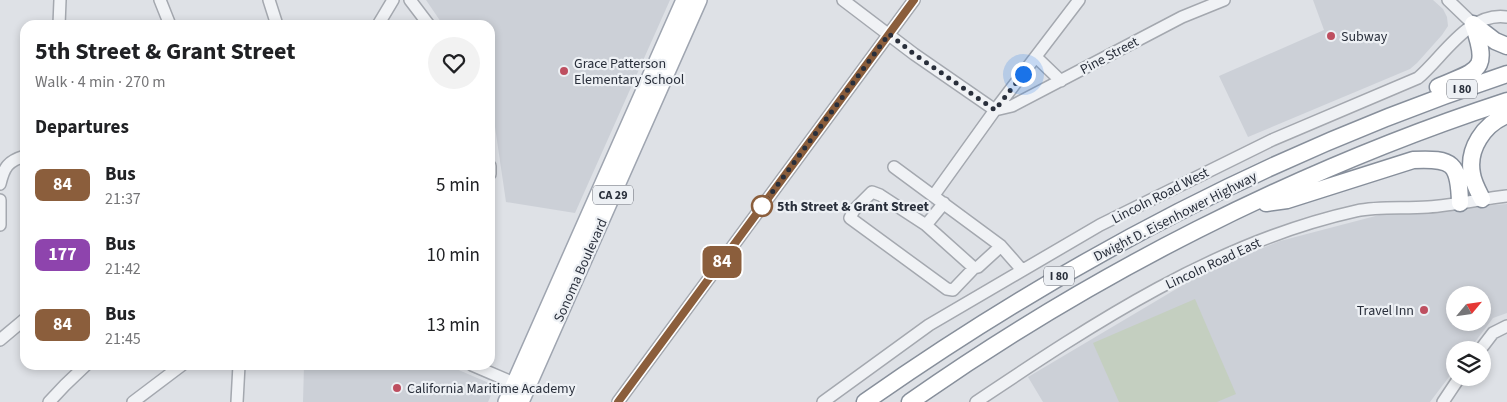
<!DOCTYPE html>
<html lang="en">
<head>
<meta charset="utf-8">
<style>
  body { margin:0; font-family:"Source Sans 3",sans-serif; background:#f2f2f2; color:#202124; height:100vh; display:flex; flex-direction:column; font-size:19px; white-space:nowrap }
  * { box-sizing:border-box; margin:0 }
  p { font-size:16px; color:#757577 }
  .icon { flex:none; width:28px; height:28px; fill:none; stroke:currentColor; stroke-width:2; stroke-linecap:round; stroke-linejoin:round }
  .map { position:relative; flex:1; overflow:hidden }
  .panel { position:absolute; left:20px; top:20px; width:475px; height:350px; display:flex; flex-direction:column; background:#fff; border-radius:15px; box-shadow:0 2px 8px #0003 }
  .panel>* { flex:none }
  .badge { padding:0 10px; border-radius:8px; font-size:18px; line-height:32px }
  .needle { width:32px; rotate:61deg }
  .tools { position:absolute; left:1446px; top:286px; display:grid; gap:10px }
  .tools a { display:grid; place-items:center; width:45px; height:45px; border-radius:50%; background:#fff; box-shadow:0 2px 8px #0003; font-size:25px }
  .you { position:absolute; width:25px; height:25px; margin:-12px; border:4px solid #fff; border-radius:50%; background:#1a73e8; box-shadow:0 0 0 8px #1a73e833 }
  .map>.badge { position:absolute; translate:-50% -50%; box-shadow:0 0 0 2px #fff }
  h2 { padding:0 15px; font-size:19px; line-height:45px }
  .round { display:grid; place-items:center; flex:none; width:52px; height:52px; border-radius:26px; background:#f2f2f2 }
  .headline { display:flex; align-items:center; justify-content:space-between; height:85px; padding:0 15px }
  h1 { font-size:24px; font-weight:700; line-height:38px }
  ul { padding:0; list-style:none }
  li { display:flex; align-items:center; gap:15px; height:70px; padding:0 15px }
  li div { flex:1 }
  li b { display:block; font-size:19px }
  li em { font-style:normal }
  li .badge { min-width:55px; font-weight:700; text-align:center }
  .map>svg:first-child { display:block }
  .built { fill:#ccd0d7; fill-rule:evenodd }
  .garden { fill:#c4cfc0 }
  .lines { fill:none; stroke-linecap:round; stroke-linejoin:round }
  .minor-casing { stroke:#a4a8af; stroke-width:14 }
  .major-casing { stroke:#9fa5b0; stroke-width:18 }
  .highway-casing { stroke:#878f9b; stroke-width:19 }
  .minor { stroke:#f0f2f5; stroke-width:11 }
  .major { stroke:#fff; stroke-width:15 }
  .highway { stroke:#fff; stroke-width:16 }
  .line-casing { stroke:#fff; stroke-width:11 }
  .line { stroke:#8b5e3c; stroke-width:8 }
  .walk { stroke:#292f3b; stroke-width:5; stroke-dasharray:0 9 }
  .poi-dot { fill:#be4f60; stroke:#edf0f4; stroke-width:2 }
  .stop-dot { fill:#fff; stroke:#8b5e3c; stroke-width:2.5 }
  .labels { text-anchor:middle; stroke-width:4.5; stroke-linejoin:round; paint-order:stroke }
  .shield { fill:#edf0f4; stroke:#646972; stroke-width:1 }
  .shield-label { font-size:12px; font-weight:bold; fill:#292f3b }
  .poi-label { font-size:14px; fill:#292f3b; stroke:#edf0f4; text-anchor:start }
  .street-label { font-size:14px; fill:#292f3b; stroke:#edf0f4 }
  .stop-label { font-size:14px; font-weight:bold; fill:#292f3b; stroke:#edf0f4; text-anchor:start }
</style>
</head>
<body>
<div class="map">
<svg width="1507" height="402" viewBox="0 0 1507 402">
  <rect width="100%" height="100%" fill="#dee1e6"/>
  <!-- built -->
  <path class="built" d="M426 0H670L575 213 506 202 495 127 490 117V25H443Z
    M1313 0H1433L1443 9 1447 17 1448 26 1442 35 1417 63 1410 69 1248 137 1219 76 1324 30Z
    M1507 204V313L1493 318 1469 350H1455V369L1430 402H1043L1028 377 1188 282 1237 258 1280 241 1387 213ZM1455 295H1482V322H1455Z
    M304 365H447L489 383 492 393 488 402H303Z"/>
  <!-- garden -->
  <path class="garden" d="M1195 299 1236 394 1217 402H1119L1093 343Z"/>
  <g class="lines">
    <defs>
      <path id="minor" d="M160 0 170 25
        M269 0 277 25
        M410 0 429 25
        M843 0 914 54 995 110 1012 106 1182 17 1224 0
        M1448 0 1473 24
        M59 25 60 0
        M378 25 393 0
        M1036 57 1061 81
        M490 166V174
        M894 167 1001 246 1022 270
        M0 184C4 167 8 161 25 156
        M934 195 995 110 1079 0
        M0 200V225
        M926 225 944 203
        M974 268 953 290 947 289 850 218 854 210 872 192 880 195 926 225 974 268 978 267 1001 246
        M0 340 25 319
        M1480 350 1493 333 1507 326
        M472 365 521 386
        M49 402 65 385 86 365
        M133 402 182 365
        M237 402 239 365
        M618 402 914 0
        M823 402 929 325 1100 225 1272 140 1418 78C1443 57 1469 11 1507 17
        M976 402C1094 323 1216 242 1356 211 1380 206 1404 209 1428 207 1455 205 1481 199 1507 196
        M1443 402 1459 378"/>
      <path id="major" d="M506 402 684 0
        M521 402 699 0"/>
      <path id="highway" d="M1473 24 1495 41 1507 46
        M1438 87C1479 69 1490 72 1473 24
        M1482 199C1478 191 1473 182 1472 174 1467 149 1484 124 1507 115
        M1266 203 1287 200 1413 160C1453 158 1459 163 1460 203
        M865 402C1063 263 1277 150 1507 74
        M910 402C1091 275 1296 170 1507 101"/>
    </defs>
    <!-- minor casing -->
    <use href="#minor" class="minor-casing"/>
    <!-- major casing -->
    <use href="#major" class="major-casing"/>
    <!-- highway casing -->
    <use href="#highway" class="highway-casing"/>
    <!-- minor -->
    <use href="#minor" class="minor"/>
    <!-- major -->
    <use href="#major" class="major"/>
    <!-- highway -->
    <use href="#highway" class="highway"/>
  </g>
  <g class="lines">
    <defs>
      <path id="line" d="M618 402 914 0"/>
    </defs>
    <!-- line casing -->
    <use href="#line" class="line-casing"/>
    <!-- line -->
    <use href="#line" class="line"/>
    <!-- walk -->
    <path class="walk" d="M762 206 889 34 914 54 995 110 1023 74"/>
  </g>
  <!-- markers -->
  <g class="poi-dot">
    <circle cx="1331" cy="36" r="5"/>
    <circle cx="564" cy="71" r="5"/>
    <circle cx="1424" cy="310" r="5"/>
    <circle cx="397" cy="388" r="5"/>
  </g>
  <circle class="stop-dot" cx="762" cy="206" r="10"/>
  <g class="labels">
    <!-- shield labels -->
    <g class="shield">
      <rect x="1447" y="79.5" width="30" height="19" rx="4"/>
      <rect x="593" y="185.5" width="40" height="19" rx="4"/>
      <rect x="1044" y="266.5" width="30" height="19" rx="4"/>
    </g>
    <g class="shield-label">
      <text x="1462" y="93">I 80</text>
      <text x="613" y="199">CA 29</text>
      <text x="1059" y="280">I 80</text>
    </g>
    <!-- poi labels -->
    <g class="poi-label">
      <text x="1341" y="41">Subway</text>
      <text x="574" y="68">Grace Patterson<tspan x="574" dy="16">Elementary School</tspan></text>
      <text x="1414" y="315" text-anchor="end">Travel Inn</text>
      <text x="407" y="393">California Maritime Academy</text>
    </g>
    <!-- street labels -->
    <g class="street-label">
      <text transform="translate(1109 55) rotate(-28)" y="5">Pine Street</text>
      <text transform="translate(1160 195) rotate(-27)" y="5">Lincoln Road West</text>
      <text transform="translate(1175 216) rotate(-27)" y="5">Dwight D. Eisenhower Highway</text>
      <text transform="translate(1213 263) rotate(-25)" y="5">Lincoln Road East</text>
      <text transform="translate(580 270) rotate(-66)" y="5">Sonoma Boulevard</text>
    </g>
    <!-- stop labels -->
    <g class="stop-label">
      <text x="777" y="211">5th Street &amp; Grant Street</text>
    </g>
  </g>
</svg>
<div class="tools">
<a><svg class="needle" viewBox="-14 -14 28 28"><path d="M0-13l5 13h-10z" fill="#e53935"/><path d="M0 13l5-13h-10z" fill="#757577"/></svg></a>
<a><svg class="icon" aria-label="layers" viewBox="0 0 24 24"><path d="M12 4l9 5-9 5-9-5zM3 14l9 5 9-5"/></svg></a>
</div>
<div class="you" style="left:1023px;top:74px"></div>
<b class="badge" style="left:722px;top:262px;background:#8b5e3c;color:#fff">84</b>
<section class="panel">
<div class="headline"><div><h1>5th Street &amp; Grant Street</h1><p>Walk · 4 min · 270 m</p></div><a class="round"><svg class="icon" aria-label="heart" viewBox="0 0 24 24"><path d="M12 20l-8-8c-3-5 5-10 8-4 3-6 11-1 8 4z"/></svg></a></div>
<h2>Departures</h2>
<ul>
<li><span class="badge" style="background:#8b5e3c;color:#fff">84</span><div><b>Bus</b><p>21:37</p></div><em>5 min</em></li>
<li><span class="badge" style="background:#8e44ad;color:#fff">177</span><div><b>Bus</b><p>21:42</p></div><em>10 min</em></li>
<li><span class="badge" style="background:#8b5e3c;color:#fff">84</span><div><b>Bus</b><p>21:45</p></div><em>13 min</em></li>
</ul>
</section>
</div>
</body>
</html>
